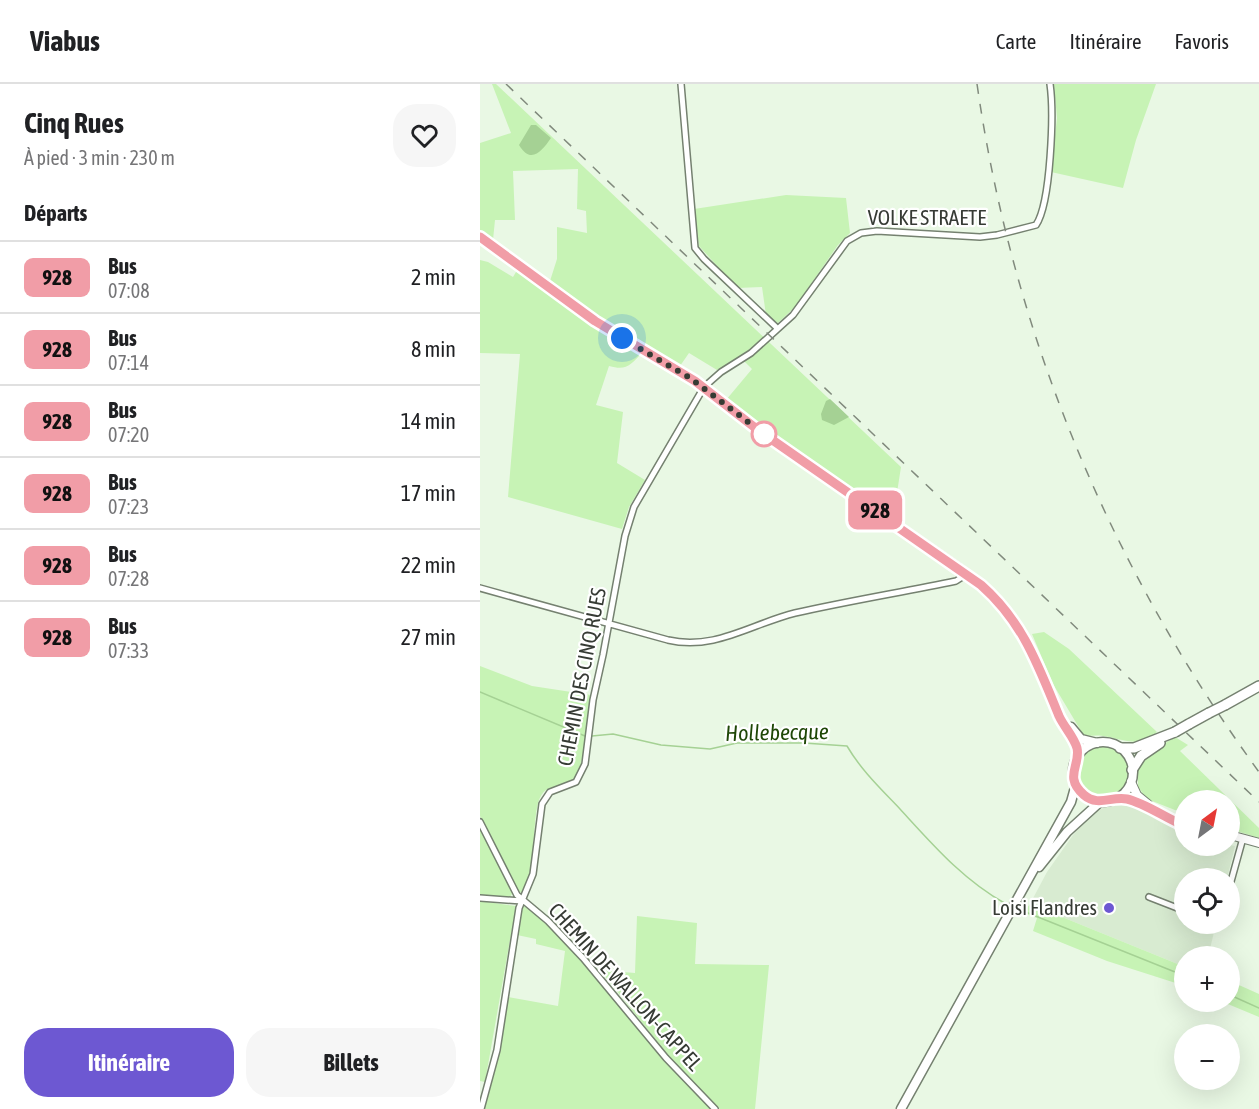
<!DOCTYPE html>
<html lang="fr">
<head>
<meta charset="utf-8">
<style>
  body { margin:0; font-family:"Asap Condensed",sans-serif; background:#f6f6f6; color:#202124; height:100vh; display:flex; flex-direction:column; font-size:22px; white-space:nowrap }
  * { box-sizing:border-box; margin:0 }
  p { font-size:20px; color:#757577 }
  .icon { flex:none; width:33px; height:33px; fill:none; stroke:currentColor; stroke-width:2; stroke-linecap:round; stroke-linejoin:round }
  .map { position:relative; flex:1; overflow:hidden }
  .drawer { display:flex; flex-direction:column; background:#fff; width:480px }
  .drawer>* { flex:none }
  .badge { padding:0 12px; border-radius:9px; font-size:21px; line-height:39px }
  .needle { width:39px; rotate:32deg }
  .buttons { position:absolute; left:694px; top:706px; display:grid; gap:12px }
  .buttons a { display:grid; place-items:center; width:66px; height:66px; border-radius:50%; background:#fff; box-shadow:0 6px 24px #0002; font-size:30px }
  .you { position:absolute; width:30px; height:30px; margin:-15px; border:4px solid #fff; border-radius:50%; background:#1a73e8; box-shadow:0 0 0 9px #1a73e833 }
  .map>.badge { position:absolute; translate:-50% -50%; box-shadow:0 0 0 3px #fff }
  h2 { padding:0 24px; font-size:22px; line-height:54px }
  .round { display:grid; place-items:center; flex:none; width:63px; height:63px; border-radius:24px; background:#f6f6f6 }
  .head { display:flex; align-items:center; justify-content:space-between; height:102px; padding:0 24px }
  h1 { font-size:28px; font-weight:700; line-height:45px }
  .primary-button { display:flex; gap:12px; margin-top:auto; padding:12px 24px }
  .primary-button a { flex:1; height:69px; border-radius:24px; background:#6d58d2; color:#fff; font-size:24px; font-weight:700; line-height:69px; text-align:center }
  .primary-button a+a { background:#f6f6f6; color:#202124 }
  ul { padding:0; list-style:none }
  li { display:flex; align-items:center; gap:18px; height:72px; padding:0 24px; border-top:2px solid #e0e0e0 }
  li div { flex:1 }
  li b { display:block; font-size:22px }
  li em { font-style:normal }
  li .badge { min-width:66px; font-weight:700; text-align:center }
  header { display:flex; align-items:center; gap:36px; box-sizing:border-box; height:84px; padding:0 30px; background:#fff; border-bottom:2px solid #e0e0e0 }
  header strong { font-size:28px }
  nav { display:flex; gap:33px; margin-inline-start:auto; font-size:21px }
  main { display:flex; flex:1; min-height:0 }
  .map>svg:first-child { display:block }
  .built { fill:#d8ebd1 }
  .green { fill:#c7f3b5 }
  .water { fill:#a5d194 }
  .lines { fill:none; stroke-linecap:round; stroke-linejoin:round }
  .stream { stroke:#a5d194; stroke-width:1.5 }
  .street-casing { stroke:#758170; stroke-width:8 }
  .secondary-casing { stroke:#758170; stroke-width:10 }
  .primary-casing { stroke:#758170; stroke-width:11 }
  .highway-casing { stroke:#758170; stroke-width:12 }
  .street { stroke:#fff; stroke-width:5 }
  .secondary { stroke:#fff; stroke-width:8 }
  .primary { stroke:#fff; stroke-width:8 }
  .highway { stroke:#fff; stroke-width:9 }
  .rail { stroke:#818a7d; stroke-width:1.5; stroke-dasharray:10 10; stroke-linecap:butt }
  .highway-bridge-casing { stroke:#758170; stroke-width:12; stroke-linecap:butt }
  .highway-bridge { stroke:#fff; stroke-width:9 }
  .line-casing { stroke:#fff; stroke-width:14 }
  .line { stroke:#f19da7; stroke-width:9 }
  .walk { stroke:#363b34; stroke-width:6; stroke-dasharray:0 10.8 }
  .stop-dot { fill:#fff; stroke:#f19da7; stroke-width:3 }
  .poi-dot { fill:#6d58d2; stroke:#fff; stroke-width:2 }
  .labels { text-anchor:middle; stroke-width:4.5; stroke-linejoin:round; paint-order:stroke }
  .street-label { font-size:21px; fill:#363b34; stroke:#fff }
  .poi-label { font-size:21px; fill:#363b34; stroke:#fff; text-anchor:end }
  .water-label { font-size:22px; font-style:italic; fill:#1f4707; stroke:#fff }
</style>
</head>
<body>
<header>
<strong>Viabus</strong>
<nav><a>Carte</a><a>Itinéraire</a><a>Favoris</a></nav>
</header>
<main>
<section class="drawer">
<div class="head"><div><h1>Cinq Rues</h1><p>À pied · 3 min · 230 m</p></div><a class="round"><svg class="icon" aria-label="heart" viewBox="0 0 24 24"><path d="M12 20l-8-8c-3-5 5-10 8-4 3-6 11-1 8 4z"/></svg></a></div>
<h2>Départs</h2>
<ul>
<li><span class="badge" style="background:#f19da7;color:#111">928</span><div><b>Bus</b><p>07:08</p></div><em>2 min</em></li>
<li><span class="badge" style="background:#f19da7;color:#111">928</span><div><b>Bus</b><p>07:14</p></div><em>8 min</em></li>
<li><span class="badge" style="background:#f19da7;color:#111">928</span><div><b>Bus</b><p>07:20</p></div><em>14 min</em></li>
<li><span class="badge" style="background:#f19da7;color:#111">928</span><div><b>Bus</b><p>07:23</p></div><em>17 min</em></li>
<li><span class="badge" style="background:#f19da7;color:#111">928</span><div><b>Bus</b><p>07:28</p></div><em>22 min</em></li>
<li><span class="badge" style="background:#f19da7;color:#111">928</span><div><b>Bus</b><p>07:33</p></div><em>27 min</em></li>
</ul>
<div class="primary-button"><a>Itinéraire</a><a>Billets</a></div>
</section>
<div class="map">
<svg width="779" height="1025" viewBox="0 0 779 1025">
  <rect width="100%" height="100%" fill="#e9f8e4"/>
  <!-- built -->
  <path class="built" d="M650 720 705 746V762L750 761 755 762 747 795H705V840H736L728 873H705V883L550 820 567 788 593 751 611 731 626 722Z"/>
  <!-- green -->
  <path class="green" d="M12 0H16L421 383 414 428 390 419 311 365 246 316 272 285 260 273 237 286 209 269 200 282 165 262 162 258 119 234 70 197 77 175V143L107 149 106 127 97 125 98 85 33 87 35 136H15L13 156 0 146V59L31 49Z
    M574 0H676L656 56 643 104 571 88 577 34Z
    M306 111 366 114 370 149 358 161 315 223 298 239 286 231 282 203 257 204 219 162 214 125Z
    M0 176 8 178 33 193 36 188 41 187 91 225 162 269C150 281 147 287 129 282L116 321 143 328 137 379 165 396 149 423 142 445 28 413 40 270 0 269Z
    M564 548 589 565 677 648C660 665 643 655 623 652 617 651 610 652 604 652L573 600 552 550Z
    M0 582 52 602 111 611C108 629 105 680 96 692 83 710 63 692 57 724 53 742 54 799 41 809L37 805 26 786 0 732Z
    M695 653 708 661 700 667 779 744V754L750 745V717H705V730L667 715 658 703V681L664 672Z
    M597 688a26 26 0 1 1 52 0a26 26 0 1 1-52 0Z
    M0 742 31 806 32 810 30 813 0 811Z
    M0 817 36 822 5 998 0 997Z
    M550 820 705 883V902L627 877 553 847 557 834 543 829Z
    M43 822 49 824 70 844 114 890 177 967 234 1025H4L20 967 28 913 78 922 85 867 56 860V855L37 851Z
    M157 832 217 839 215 880 289 881 275 1025H240L195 980 120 886 155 889Z
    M750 897 779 910V933L743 918H750Z"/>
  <!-- water -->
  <path class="water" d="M51 41H56L71 54C62 67 51 81 39 61Z
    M350 315 369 333 354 341 342 336 341 330 346 317Z"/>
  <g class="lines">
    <!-- stream -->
    <path class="stream" d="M0 608 105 652
      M112 652 133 650 181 661 230 665 257 659H324L367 662C381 686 401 705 420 725 453 761 483 796 526 820
      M543 827 705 892
      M750 911 779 924"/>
    <defs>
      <path id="street" d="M201 0 215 164 224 175 297 244
        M0 504 188 556C234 567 271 540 315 529 368 517 423 508 476 497L487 490
        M0 738 37 811 68 837 103 874 186 974 235 1025
        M750 801 763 754
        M669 813 705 827
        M0 814 42 817
        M1 1025 17 966 39 824 53 790 62 720 70 708 96 698 105 680 113 616 123 571 145 452 154 423 224 303 241 288 271 269 313 231 367 157 381 149 397 147 500 153 517 151 556 141C571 119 574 28 570 0"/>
      <path id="secondary" d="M651 698 657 711 668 720
        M637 714 651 716 705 742
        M750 751 779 759"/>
      <path id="primary" d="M0 153 107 232 210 293 273 343 477 483C536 525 554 567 579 631 585 646 598 657 598 673
        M591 643 601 655 617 659
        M593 688a30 30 0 1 1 60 0a30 30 0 1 1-60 0Z
        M559 783 587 748 620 718
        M421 1025 591 718 596 700"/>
      <path id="highway" d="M745 621 779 602
        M709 640 729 629
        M640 664H654L695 648
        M652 686 661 672 680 659"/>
    </defs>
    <!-- street casing -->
    <use href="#street" class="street-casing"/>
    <!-- secondary casing -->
    <use href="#secondary" class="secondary-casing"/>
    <!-- primary casing -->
    <use href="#primary" class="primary-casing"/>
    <!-- highway casing -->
    <use href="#highway" class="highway-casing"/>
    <!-- street -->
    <use href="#street" class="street"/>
    <!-- secondary -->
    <use href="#secondary" class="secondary"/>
    <!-- primary -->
    <use href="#primary" class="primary"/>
    <!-- highway -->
    <use href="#highway" class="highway"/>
    <!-- rail -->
    <path class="rail" d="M26 0 779 718
      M497 0C533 251 630 483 779 688"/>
    <defs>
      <path id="highway-bridge" d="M729 629 745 621
        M695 648 709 640"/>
    </defs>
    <!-- highway-bridge casing -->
    <use href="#highway-bridge" class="highway-bridge-casing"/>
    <!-- highway-bridge -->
    <use href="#highway-bridge" class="highway-bridge"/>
  </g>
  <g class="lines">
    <defs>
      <path id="line" d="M0 153 115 237 215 297 278 346 501 501C543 538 558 581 579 632 584 643 594 653 597 664 601 681 583 693 604 711 618 723 631 712 647 715 665 719 687 735 705 742"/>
    </defs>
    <!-- line casing -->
    <use href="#line" class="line-casing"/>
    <!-- line -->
    <use href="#line" class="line"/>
    <!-- walk -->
    <path class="walk" d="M142 254 210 294 284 350"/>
  </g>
  <!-- markers -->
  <circle class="stop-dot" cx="284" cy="350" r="12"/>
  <circle class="poi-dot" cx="629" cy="824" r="6"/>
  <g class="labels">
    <!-- street labels -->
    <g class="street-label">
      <text x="447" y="141">VOLKE STRAETE</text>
      <text transform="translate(102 593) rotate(-79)" y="7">CHEMIN DES CINQ RUES</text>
      <text transform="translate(145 903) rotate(48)" y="7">CHEMIN DE WALLON-CAPPEL</text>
    </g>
    <!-- poi labels -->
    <g class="poi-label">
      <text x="617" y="831">Loisi Flandres</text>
    </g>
    <!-- water labels -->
    <g class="water-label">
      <text transform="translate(297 648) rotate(-1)" y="8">Hollebecque</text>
    </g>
  </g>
</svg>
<div class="buttons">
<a><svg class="needle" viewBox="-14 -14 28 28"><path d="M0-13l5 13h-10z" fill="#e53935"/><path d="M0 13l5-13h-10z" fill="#757577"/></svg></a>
<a><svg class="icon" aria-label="locate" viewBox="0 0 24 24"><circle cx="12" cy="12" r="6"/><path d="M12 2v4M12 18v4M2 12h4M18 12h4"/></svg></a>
<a>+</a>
<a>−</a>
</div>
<div class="you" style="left:142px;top:254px"></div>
<b class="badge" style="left:395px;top:426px;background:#f19da7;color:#111">928</b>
</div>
</main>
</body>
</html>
